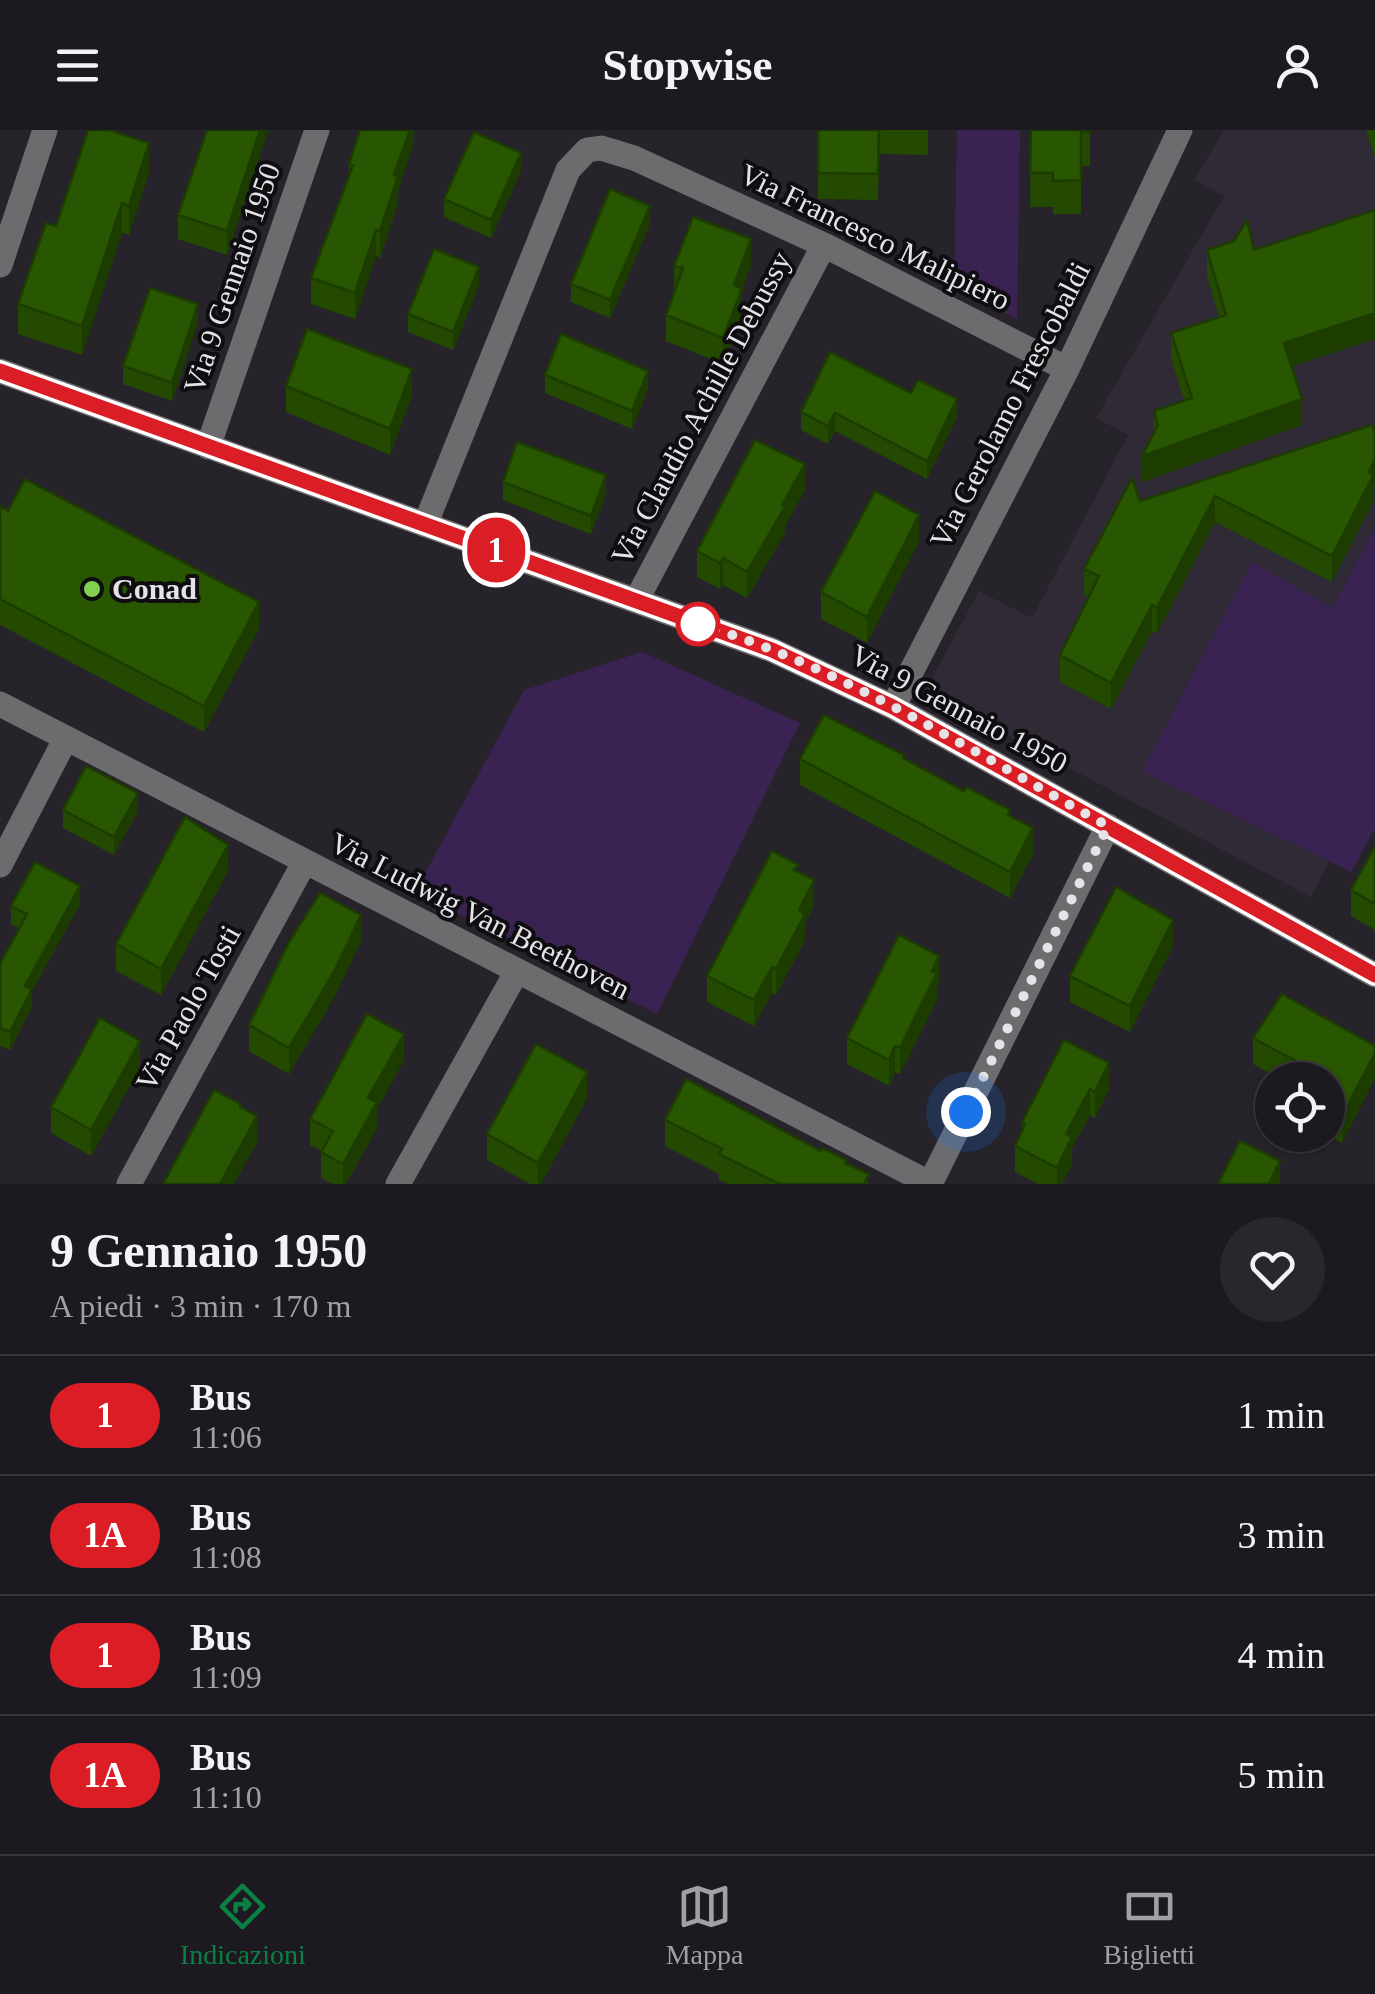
<!DOCTYPE html>
<html lang="it">
<head>
<meta charset="utf-8">
<style>
  body { margin:0; font-family:Georgia,serif; background:#29272d; color:#f1f3f6; height:100vh; display:flex; flex-direction:column; font-size:38px; white-space:nowrap }
  * { box-sizing:border-box; margin:0 }
  p { font-size:32px; color:#a0a1a5 }
  .icon { flex:none; width:55px; height:55px; fill:none; stroke:currentColor; stroke-width:2; stroke-linecap:round; stroke-linejoin:round }
  .map { position:relative; height:1054px; overflow:hidden }
  .sheet { display:flex; flex-direction:column; background:#1c1a20; flex:1 }
  .sheet>* { flex:none }
  .badge { padding:0 20px; border-radius:32px; font-size:35px; line-height:65px }
  .tools { position:absolute; left:1255px; top:932px; display:grid; gap:20px }
  .tools a { display:grid; place-items:center; width:90px; height:90px; border-radius:50%; background:#1c1a20; box-shadow:0 2px 8px #0004,0 0 0 2px #3a383e; font-size:50px }
  .you { position:absolute; width:50px; height:50px; margin:-25px; border:8px solid #fff; border-radius:50%; background:#1a73e8; box-shadow:0 0 0 15px #1a73e833 }
  .map>.badge { position:absolute; translate:-50% -50%; box-shadow:0 0 0 5px #fff }
  .round { display:grid; place-items:center; flex:none; width:105px; height:105px; border-radius:52px; background:#29272d }
  .summary { display:flex; align-items:center; justify-content:space-between; height:170px; padding:0 50px }
  h1 { font-size:48px; font-weight:800; line-height:75px }
  ul { padding:0; list-style:none }
  li { display:flex; align-items:center; gap:30px; height:120px; padding:0 50px; border-top:2px solid #3a383e }
  li div { flex:1 }
  li b { display:block; font-size:38px }
  li em { font-style:normal }
  li .badge { min-width:110px; font-weight:700; text-align:center }
  header { display:flex; justify-content:space-between; align-items:center; height:130px; padding:0 50px; background:#1c1a20; font-size:45px; font-weight:800 }
  .dock { display:flex; justify-content:space-around; align-items:center; height:140px; border-top:2px solid #3a383e; background:#1c1a20; font-size:28px; color:#a0a1a5 }
  .dock a { display:grid; justify-items:center; gap:5px }
  .dock .current { color:#0b8043 }
  .map>svg:first-child { display:block }
  .built { fill:#2f2a36 }
  .green { fill:#3a2352 }
  .lines { fill:none; stroke-linecap:round; stroke-linejoin:round }
  .minor { stroke:#6c6b6e; stroke-width:25 }
  .wall { fill:#234a00 }
  .shaded-wall { fill:#1d3c00 }
  .building { fill:#295600; stroke:#1d3c00; stroke-width:2.5 }
  .line-casing { stroke:#fff; stroke-width:22 }
  .line { stroke:#db1e26; stroke-width:15 }
  .walk { stroke:#e5e3e7; stroke-width:10; stroke-dasharray:0 18 }
  .poi-dot { fill:#82d04f; stroke:#0e0d10; stroke-width:4 }
  .stop-dot { fill:#fff; stroke:#db1e26; stroke-width:5 }
  .labels { text-anchor:middle; stroke-width:8; stroke-linejoin:round; paint-order:stroke }
  .street-label { font-size:30px; fill:#e5e3e7; stroke:#0e0d10 }
  .poi-label { font-size:30px; font-weight:bold; fill:#e5e3e7; stroke:#0e0d10; text-anchor:start }
</style>
</head>
<body>
<header><svg class="icon" aria-label="menu" viewBox="0 0 24 24"><path d="M4 6h16M4 12h16M4 18h16"/></svg>Stopwise<svg class="icon" aria-label="person" viewBox="0 0 24 24"><circle cx="12" cy="8" r="4"/><path d="M4 21q1-7 8-7t8 7"/></svg></header>
<div class="map">
<svg width="1375" height="1054" viewBox="0 0 1375 1054">
  <rect width="100%" height="100%" fill="#26232a"/>
  <!-- built -->
  <path class="built" d="M1224 0H1375V645L1311 767 925 561 979 461 1032 488 1128 305 1096 288 1224 66 1194 50Z"/>
  <!-- green -->
  <path class="green" d="M957 0H1020L1017 190 954 154Z
    M1375 399V698L1351 742 1142 641 1252 432 1332 478Z
    M642 522 800 593 657 884 415 762 524 560Z"/>
  <g class="lines">
    <!-- minor -->
    <path class="minor" d="M0 135 45 0
      M0 241 772 520 893 577 1375 845
      M208 317 317 0
      M425 395 568 40 587 20 601 18 634 28 824 115 1067 239
      M636 471 824 115
      M0 574 931 1054
      M893 577 1067 239 1180 0
      M0 735 66 608
      M129 1054 304 733
      M398 1054 517 841
      M930 1054 1108 696"/>
  </g>
  <!-- wall -->
  <path class="wall" d="M207 0H268L227 125 178 109V85Z
    M414 0V12L398 61V73L380 128 376 126 355 189 311 174V148L349 47V34Z
    M818 0H928V25L879 24 878 70 818 69Z
    M1031 0H1090V36H1081V84H1053V77H1030Z
    M1366 0H1375V27Z
    M521 41 491 108 444 87V69Z
    M149 43 129 105 122 103 82 225 18 204V174L56 96Z
    M1375 80V209L1292 236 1302 295 1142 352 1154 303V281L1184 270 1171 229V203L1219 187 1207 146V120H1254Z
    M650 94 610 188 571 172V154Z
    M751 135 742 160V185L723 234 666 211V185L674 162V136Z
    M479 155 453 220 408 202V184Z
    M198 192 172 271 123 254V236Z
    M545 245 648 259 632 299 545 263Z
    M286 256 412 265 390 325 286 282Z
    M801 282 957 287 927 349 835 301 828 314 801 300Z
    M1372 295 1374 370 1332 452 1215 392 1157 504 1152 501 1111 579 1060 552V525L1089 467 1084 465V439L1140 371Z
    M503 352 606 363 591 404 503 370Z
    M805 360 785 396V403L747 468 723 455 720 459 697 447V421Z
    M0 376 259 499 204 602 0 495Z
    M919 411 867 513 821 489V462Z
    M904 628 1010 686 1033 724 1010 768 800 655V629Z
    M63 680 138 681 114 725 63 698Z
    M1375 716V800L1351 786V760Z
    M228 741 161 865 116 841V814Z
    M798 742 814 776 805 793V810L776 865 772 863 754 896 707 872V846Z
    M80 774 32 861V877L10 920 0 916V834L19 798 11 794V776Z
    M361 811 335 866 289 944 249 921V895Z
    M1173 816 1130 902 1070 872V846Z
    M939 852 937 856V870L900 944 895 942 889 956 847 934V908Z
    M1253 908 1375 916 1342 1013 1328 1005V950H1282L1253 934Z
    M1064 910 1109 959 1095 988 1090 985 1072 1018V1034L1062 1054H1038L1015 1042V1016L1022 1001V992Z
    M404 930 377 979V998L346 1054H333L321 1048V1021L310 1015V989Z
    M140 937 91 1026 51 1003V977Z
    M587 968 541 1054H530L487 1030V1004Z
    M665 990 846 1033 869 1054H728L719 1050V1044L665 1016Z"/>
  <!-- shaded-wall -->
  <path class="shaded-wall" d="M260 0H268L227 125V101Z
    M410 0H414V12L398 61V73L380 128V101L394 45Z
    M149 13V43L129 105V76Z
    M521 23V41L491 108V90Z
    M122 73V103L82 225V196Z
    M650 76V94L610 188V170Z
    M376 100V126L355 189V163Z
    M751 109V135L742 160V185L723 234V208L734 155Z
    M479 137V155L453 220V202Z
    M198 174V192L172 271V253Z
    M1375 183V209L1284 239V213Z
    M412 239V265L390 325V299Z
    M648 241V259L632 299V281Z
    M957 269V287L927 349V331Z
    M1302 269V295L1142 352V326Z
    M835 283V301L828 314V296Z
    M1375 329 1374 370 1332 452V426Z
    M805 334V360L785 396V403L747 468V442Z
    M606 345V363L591 404V386Z
    M1215 366V392L1157 504V478Z
    M919 385V411L867 513V487Z
    M723 428V455L720 459V433Z
    M259 472V499L204 602V576Z
    M1152 475V501L1111 579V553Z
    M138 663V681L114 725V707Z
    M1033 698V724L1010 768V742Z
    M228 715V741L161 865V839Z
    M814 750V776L805 793V810L776 865V839L799 780Z
    M80 756V774L32 861V877L10 920V902L25 856Z
    M361 785V811L335 866 289 944V918Z
    M1173 790V816L1130 902V876Z
    M939 826V852L937 856V870L900 944V918Z
    M772 837V863L754 896V870Z
    M404 904V930L377 979V998L346 1054H343V1034L368 968Z
    M140 911V937L91 1026V1000Z
    M895 916V942L889 956V930Z
    M1375 923V949L1342 1013V986Z
    M1109 933V959L1095 988V962Z
    M587 942V968L541 1054H538V1033Z
    M1090 959V985L1072 1018V1034L1062 1054H1057V1038L1066 1004Z
    M257 986V1013L234 1054H220Z
    M1280 1031V1054H1269Z"/>
  <!-- building -->
  <path class="building" d="M88 0H109L149 13 129 76 122 73 82 196 18 174 46 93 56 96Z
    M207 0H260L227 101 178 85Z
    M360 0H410L394 45 398 46 380 101 376 100 355 163 311 148 353 35 349 34Z
    M818 0H879L878 44 818 43Z
    M1031 0H1090V2H1081V50L1053 51V43H1030Z
    M474 2 521 23 491 90 444 69Z
    M610 59 650 76 610 170 571 154Z
    M1375 80V183L1284 213 1302 269 1142 326 1158 295 1154 281 1192 268 1171 203 1226 185 1207 120 1234 111 1247 90 1254 120Z
    M693 87 751 109 734 155 742 159 723 208 666 185 683 138 674 136Z
    M434 119 479 137 453 202 408 184Z
    M150 158 198 174 172 253 123 236Z
    M307 199 412 239 390 299 286 256Z
    M561 204 648 241 632 281 545 245Z
    M830 222 911 263 918 250 957 269 927 331 835 283 828 296 801 282Z
    M1372 295 1375 303V329L1369 342 1374 344 1332 426 1215 366 1157 478 1152 475 1111 553 1060 525 1099 446 1084 439 1132 348 1140 371Z
    M755 310 805 334 782 375 785 377 747 442 723 428 720 433 697 421Z
    M517 312 606 345 591 386 503 352Z
    M25 349 259 472 204 576 0 469V376L8 381Z
    M875 361 919 385 867 487 821 462Z
    M824 585 904 625 903 628 964 661 966 657 1010 680 1008 685 1033 698 1010 742 800 629Z
    M86 636 138 663 114 707 63 680Z
    M185 687 228 715 161 839 116 814Z
    M1375 716V774L1351 760Z
    M772 721 798 735 794 740 814 750 799 780 805 784 776 839 772 837 754 870 707 846Z
    M35 732 80 756 25 856 32 859 10 902 0 898V834L27 784 11 776Z
    M1116 757 1173 790 1130 876 1070 846Z
    M320 763 361 785 335 840 289 918 249 895 289 812Z
    M899 805 939 826 932 841 937 843 900 918 895 916 889 930 847 908Z
    M1282 864 1375 916V923L1342 986 1328 979V950H1305L1311 939 1253 908Z
    M367 884 404 904 368 968 377 972 343 1034 321 1022 333 1001 310 989Z
    M100 888 140 911 91 1000 51 977Z
    M1064 910 1109 933 1095 962 1090 959 1066 1004 1072 1007 1057 1038 1015 1016 1025 994 1022 992Z
    M536 914 587 942 538 1033 487 1004Z
    M686 949 821 1021 822 1018 846 1030 845 1033 869 1044 864 1054H779L719 1024 722 1019 665 990Z
    M214 960 241 974 240 977 257 986 220 1054H163Z
    M1240 1011 1280 1031 1269 1054H1218Z"/>
  <g class="lines">
    <defs>
      <path id="line" d="M0 241 772 520 893 577 1375 845"/>
    </defs>
    <!-- line casing -->
    <use href="#line" class="line-casing"/>
    <!-- line -->
    <use href="#line" class="line"/>
    <!-- walk -->
    <path class="walk" d="M698 494C838 535 976 624 1108 696L966 982"/>
  </g>
  <!-- markers -->
  <circle class="poi-dot" cx="92" cy="459" r="10"/>
  <circle class="stop-dot" cx="698" cy="494" r="20"/>
  <g class="labels">
    <!-- street labels -->
    <g class="street-label">
      <text transform="translate(875 107) rotate(26)" y="10">Via Francesco Malipiero</text>
      <text transform="translate(232 148) rotate(-71)" y="10">Via 9 Gennaio 1950</text>
      <text transform="translate(1010 275) rotate(-63)" y="10">Via Gerolamo Frescobaldi</text>
      <text transform="translate(701 278) rotate(-62)" y="10">Via Claudio Achille Debussy</text>
      <text transform="translate(959 579) rotate(28)" y="10">Via 9 Gennaio 1950</text>
      <text transform="translate(480 786) rotate(27)" y="10">Via Ludwig Van Beethoven</text>
      <text transform="translate(188 878) rotate(-61)" y="10">Via Paolo Tosti</text>
    </g>
    <!-- poi labels -->
    <g class="poi-label">
      <text x="112" y="469">Conad</text>
    </g>
  </g>
</svg>
<div class="tools">
<a><svg class="icon" aria-label="locate" viewBox="0 0 24 24"><circle cx="12" cy="12" r="6"/><path d="M12 2v4M12 18v4M2 12h4M18 12h4"/></svg></a>
</div>
<div class="you" style="left:966px;top:982px"></div>
<b class="badge" style="left:496px;top:420px;background:#db1e26;color:#fff">1</b>
</div>
<section class="sheet">
<div class="summary"><div><h1>9 Gennaio 1950</h1><p>A piedi · 3 min · 170 m</p></div><a class="round"><svg class="icon" aria-label="heart" viewBox="0 0 24 24"><path d="M12 20l-8-8c-3-5 5-10 8-4 3-6 11-1 8 4z"/></svg></a></div>
<ul>
<li><span class="badge" style="background:#db1e26;color:#fff">1</span><div><b>Bus</b><p>11:06</p></div><em>1 min</em></li>
<li><span class="badge" style="background:#db1e26;color:#fff">1A</span><div><b>Bus</b><p>11:08</p></div><em>3 min</em></li>
<li><span class="badge" style="background:#db1e26;color:#fff">1</span><div><b>Bus</b><p>11:09</p></div><em>4 min</em></li>
<li><span class="badge" style="background:#db1e26;color:#fff">1A</span><div><b>Bus</b><p>11:10</p></div><em>5 min</em></li>
</ul>
</section>
<nav class="dock">
<a class="current"><svg class="icon" aria-label="directions" viewBox="0 0 24 24"><path d="M12 3l9 9-9 9-9-9zM9 14v-3h6M13 9l2 2-2 2"/></svg>Indicazioni</a>
<a><svg class="icon" aria-label="map" viewBox="0 0 24 24"><path d="M3 6l6-2 6 2 6-2v14l-6 2-6-2-6 2zM9 4v14M15 6v14"/></svg>Mappa</a>
<a><svg class="icon" aria-label="tickets" viewBox="0 0 24 24"><path d="M3 7h18v10H3zM15 7v10"/></svg>Biglietti</a>
</nav>
</body>
</html>
